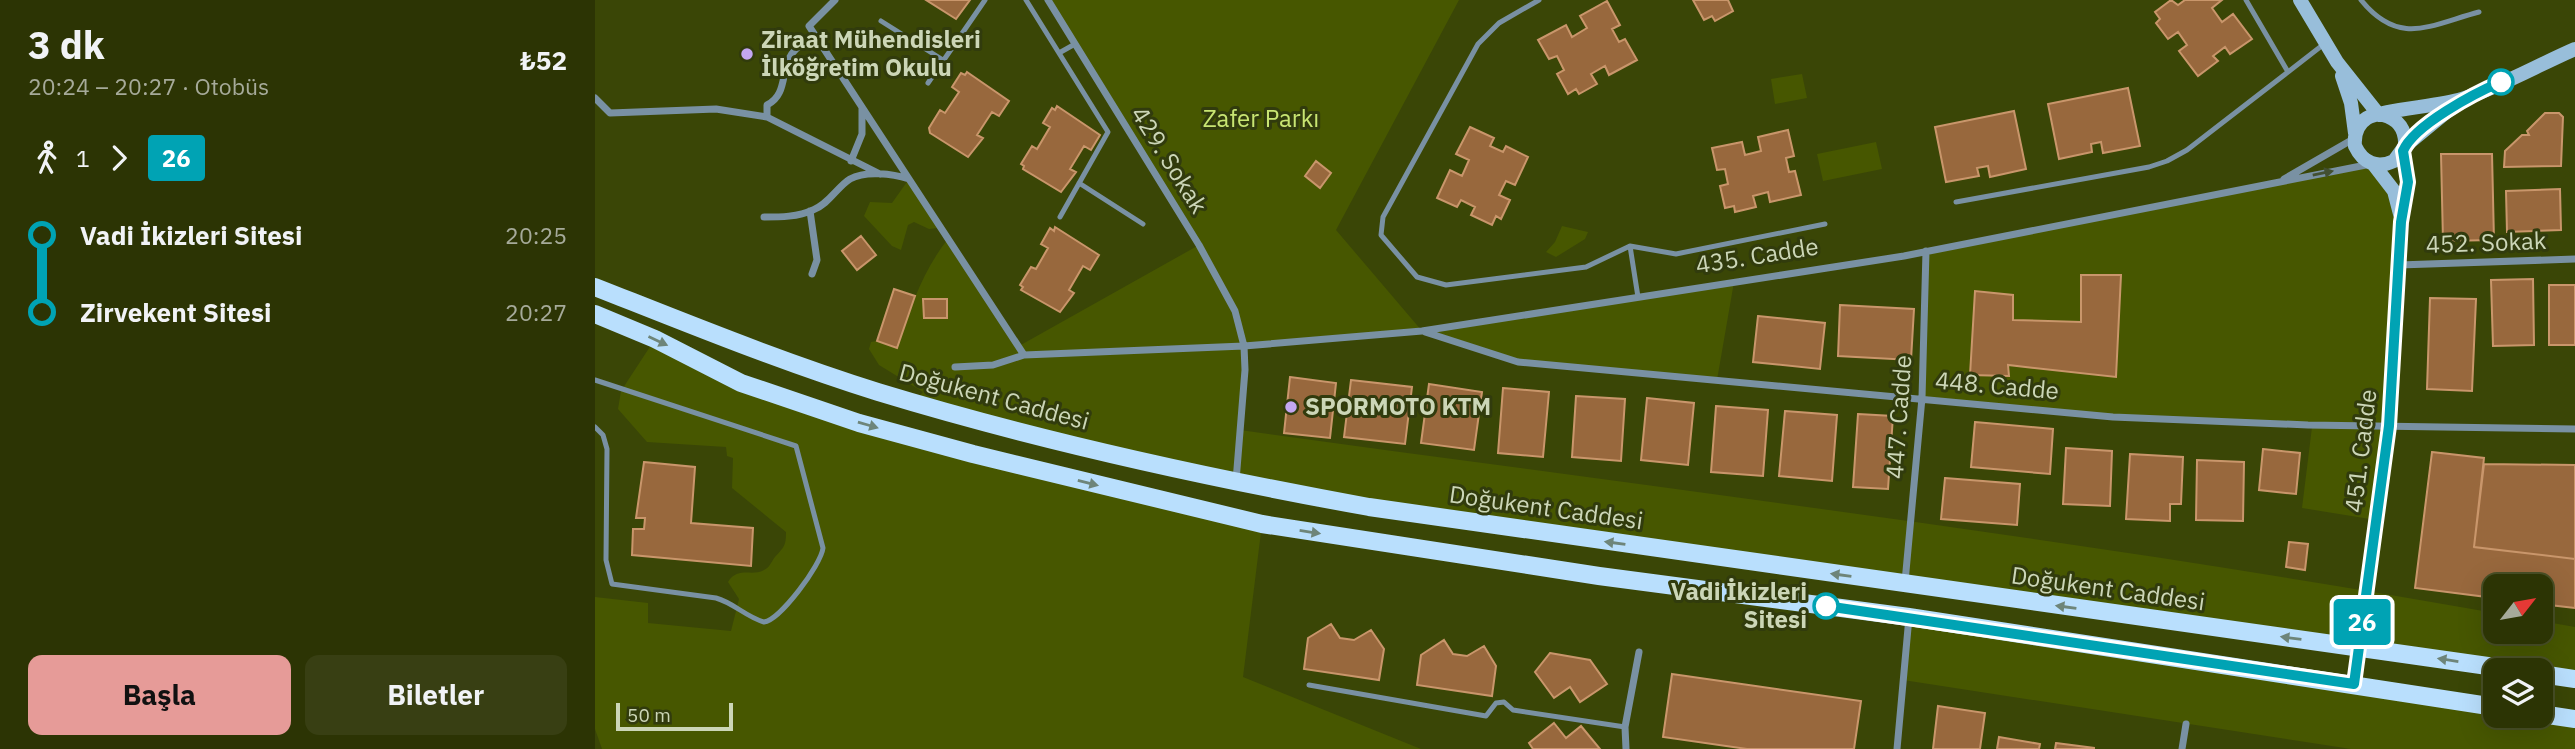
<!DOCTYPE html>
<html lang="tr">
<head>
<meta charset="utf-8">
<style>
  body { margin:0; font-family:"IBM Plex Sans",sans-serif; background:#383f13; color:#f1f3f6; height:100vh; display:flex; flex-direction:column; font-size:26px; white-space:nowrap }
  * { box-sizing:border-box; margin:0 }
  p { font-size:23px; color:#a6aa9a }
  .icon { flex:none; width:38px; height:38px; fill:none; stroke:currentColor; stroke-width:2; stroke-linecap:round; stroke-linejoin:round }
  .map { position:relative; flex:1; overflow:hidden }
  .details { display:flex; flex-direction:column; background:#2c3404; width:595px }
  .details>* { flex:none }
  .badge { padding:0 14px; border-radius:5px; font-size:24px; line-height:46px }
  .needle { width:46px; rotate:59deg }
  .controls { position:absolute; left:1888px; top:574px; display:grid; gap:14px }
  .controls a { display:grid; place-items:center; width:70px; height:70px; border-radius:14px; background:#2c3404; box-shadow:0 7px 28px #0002,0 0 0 2px #484f26; font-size:35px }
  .scale { position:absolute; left:21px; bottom:18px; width:117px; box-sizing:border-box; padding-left:7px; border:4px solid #ccd6b7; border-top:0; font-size:19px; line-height:24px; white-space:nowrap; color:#ccd6b7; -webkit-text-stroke:5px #313b0d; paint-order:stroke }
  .map>.badge { position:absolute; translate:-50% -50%; box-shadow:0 0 0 4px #fff }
  .legs { display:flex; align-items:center; gap:10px; height:77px; padding:0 28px; font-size:23px }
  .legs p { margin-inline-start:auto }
  .overview { display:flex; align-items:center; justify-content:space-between; height:119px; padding:0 28px }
  h1 { font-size:38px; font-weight:700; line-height:52px }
  .cta { display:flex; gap:14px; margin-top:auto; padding:14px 28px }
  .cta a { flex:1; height:80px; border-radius:14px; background:#e69b98; color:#111; font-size:28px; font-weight:700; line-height:80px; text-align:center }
  .cta a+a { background:#383f13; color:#f1f3f6 }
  ul { padding:0 28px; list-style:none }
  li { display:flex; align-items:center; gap:24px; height:77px; font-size:26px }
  li i { display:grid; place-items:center; width:10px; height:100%; margin:0 9px; background:currentColor }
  li i::after { content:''; width:18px; height:18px; margin:-9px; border:5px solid; border-radius:50%; background:#2c3404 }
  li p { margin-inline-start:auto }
  li:first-child i { background:linear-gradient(#0000 50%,currentColor 0) }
  li:last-child i { background:linear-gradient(currentColor 50%,#0000 0) }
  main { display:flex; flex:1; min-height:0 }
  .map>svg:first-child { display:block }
  .green { fill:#475700 }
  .building { fill:#98683d; stroke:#c9966b; stroke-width:2 }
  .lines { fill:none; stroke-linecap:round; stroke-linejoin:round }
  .lane { stroke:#7991a3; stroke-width:5 }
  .street { stroke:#7991a3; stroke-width:7 }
  .secondary { stroke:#98beda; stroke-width:14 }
  .primary { stroke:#b9dffd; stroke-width:18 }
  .oneway { fill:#435032 }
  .oneway2 { fill:#6e8579 }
  .line-1-casing { stroke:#fff; stroke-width:16 }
  .line-1 { stroke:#00a3b4; stroke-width:10 }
  .poi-dot { fill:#c3a7f2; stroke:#313b0d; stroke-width:2.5 }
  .stop-1-dot { fill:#fff; stroke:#00a3b4; stroke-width:3.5 }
  .labels { text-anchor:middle; stroke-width:6; stroke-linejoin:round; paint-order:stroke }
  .poi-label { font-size:24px; font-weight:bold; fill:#ccd6b7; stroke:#313b0d; text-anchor:start }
  .park-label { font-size:24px; fill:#c8e572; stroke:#313b0d }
  .street-label { font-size:24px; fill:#ccd6b7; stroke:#313b0d }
  .stop-label { font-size:24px; font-weight:bold; fill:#ccd6b7; stroke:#313b0d; text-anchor:end }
</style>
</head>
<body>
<main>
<section class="details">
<div class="overview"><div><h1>3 dk</h1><p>20:24 – 20:27 · Otobüs</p></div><b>₺52</b></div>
<div class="legs"><svg class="icon" aria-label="walk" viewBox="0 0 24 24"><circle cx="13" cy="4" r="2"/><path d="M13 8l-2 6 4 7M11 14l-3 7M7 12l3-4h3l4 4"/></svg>1<svg class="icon" aria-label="forward" viewBox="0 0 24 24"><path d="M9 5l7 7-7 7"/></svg><b class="badge" style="background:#00a3b4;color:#fff">26</b></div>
<ul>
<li><i style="color:#00a3b4"></i><b>Vadi İkizleri Sitesi</b><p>20:25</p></li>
<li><i style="color:#00a3b4"></i><b>Zirvekent Sitesi</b><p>20:27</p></li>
</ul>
<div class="cta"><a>Başla</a><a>Biletler</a></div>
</section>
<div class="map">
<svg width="1980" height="749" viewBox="0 0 1980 749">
  <rect width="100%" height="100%" fill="#3a4606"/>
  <!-- green -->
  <path class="green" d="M453 0H864L741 230 827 331 1139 282 1122 380 923 362 827 331 649 346 645 430C1064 488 1484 539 1900 613V632H1946V621L1980 627V679L1946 670H1921L641 483 319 402 328 392 284 365 274 349 276 342 282 341 302 347C315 309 328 270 353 239L424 346 604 245Z
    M1207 74 1212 98 1180 104 1176 79Z
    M1281 142 1287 169 1228 181 1222 154Z
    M1776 164 1803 205 1781 520 1707 508 1717 427 1518 417 1327 398 1331 251Z
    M314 179 343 228 334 229 319 222 313 225 306 250 297 246 269 216 275 202 297 203Z
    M967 226 993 232 990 239 961 257 951 252 960 242Z
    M60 339 146 383 667 524 648 677 826 749H7L0 729V597L53 603V623L136 631 144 599 133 582C143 566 157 577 169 570 175 567 176 562 180 557 189 547 191 546 191 532L137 488 138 458 132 456 131 447 52 442 23 409 26 391Z
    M1314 617 1900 707V716L1980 719V749H1756L1308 680Z"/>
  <!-- building -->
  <path class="building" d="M331 0H375L361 19Z
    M1098 0H1133L1138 11 1120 21 1117 16 1109 20Z
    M1576 0 1583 5 1590 0H1627L1617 8 1627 22 1638 14 1657 39 1635 54 1630 47 1618 56 1623 61 1603 76 1584 51 1592 45 1583 32 1573 39 1561 23 1565 19 1560 12Z
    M1012 1 1025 25 1017 29 1024 42 1030 39 1042 60 1014 75 1010 66 996 74 1002 84 984 94 981 89 973 94 962 74 969 70 962 56 954 59 943 40 971 25 977 37 992 28 985 16Z
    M372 72 414 101 404 116 397 112 382 135 388 138 373 157 335 133 334 128 345 110 350 113 364 92 357 87 366 73 370 75Z
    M1533 88 1545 146 1508 153 1506 142 1496 144 1497 152 1464 159 1453 104Z
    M462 106 505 135 496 150 489 146 475 169 481 172 466 192 428 169 429 166 426 164 437 146 442 149 455 127 448 123 457 108 460 110Z
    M1419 111 1431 169 1395 177 1393 166 1382 168 1384 176 1351 182 1340 127Z
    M1950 113H1964L1968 117 1966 166 1909 167 1910 151 1927 135H1934L1932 131Z
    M875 127 899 138 895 146 908 152 911 146 933 157 920 185 911 181 904 195 915 200 906 219 901 216 897 225 876 215 880 207 866 200 862 207 842 198 855 170 867 176 874 160 861 154Z
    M1193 130 1199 156 1191 158 1194 172 1200 171 1206 195 1175 202 1173 192 1158 196 1161 207 1140 212 1139 206 1130 208 1125 186 1133 184 1130 169 1122 170 1117 148 1147 142 1150 155 1166 151 1163 137Z
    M1846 154H1897L1899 240 1848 241Z
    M721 161 736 173 725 188 710 176Z
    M1965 189 1966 230 1912 232 1911 191Z
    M460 227 504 255 495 270 488 266 474 290 479 293 465 312 426 290 428 287 425 285 436 267 441 269 453 248 446 244 455 228 459 231Z
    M266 236 281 255 262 270 247 251Z
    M1486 275H1526L1521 377 1413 365 1414 376 1375 375 1380 291 1418 295V320L1486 322Z
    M1938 279 1939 345 1898 346 1896 280Z
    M1954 285H1980V345H1954Z
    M299 289 320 296 302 348 282 341Z
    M1835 298 1881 299 1877 391 1832 389Z
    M328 299H352V318H329Z
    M1245 305 1319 309 1316 360 1243 356Z
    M1163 316 1230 323 1225 369 1158 362Z
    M695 377 741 383 735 438 689 433Z
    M756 380 817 387 810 444 749 437Z
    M834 384 887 392 879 450 826 443Z
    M908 388 954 392 948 457 903 453Z
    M981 396 1030 399 1026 461 977 457Z
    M1052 398 1099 403 1093 465 1046 460Z
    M1121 406 1173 410 1168 476 1116 472Z
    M1190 411 1242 415 1237 481 1184 476Z
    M1263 414 1298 416 1293 489 1258 487Z
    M1380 422 1458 429 1455 474 1376 467Z
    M1471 448 1517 451 1515 506 1468 504Z
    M1668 449 1705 453 1701 494 1664 490Z
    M1837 452 1889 458 1879 547 1980 559V608L1946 604V586H1900V598L1820 588Z
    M1535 454 1588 457 1586 504H1575V521L1531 519Z
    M1602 460 1649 462 1648 521 1601 520Z
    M49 462 100 467 96 523 158 528 156 566 37 555 38 529H49L50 518H41Z
    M1889 464 1980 465V559L1879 547Z
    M1350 478 1425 484 1422 525 1346 519Z
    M1694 542 1713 544 1710 570 1691 567Z
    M736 624 745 638 759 640 776 630 789 649 784 680 709 669 713 638Z
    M849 640 858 654 872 656 889 646 901 666 897 696 822 685 826 655Z
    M955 653 995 660 1012 684 985 702 975 687 959 698 940 672Z
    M1077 674 1266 701 1259 749H1152L1068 737Z
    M1343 706 1390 713 1385 749H1338Z
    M959 723 971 738 986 726 1005 749H938L934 743Z
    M1404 737 1445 744 1444 749H1402Z
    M1461 743 1499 748V749H1460Z"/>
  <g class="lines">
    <!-- lane -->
    <path class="lane" d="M431 0 513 132 465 217
      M944 0 904 23 883 44 788 217 786 235 822 277 851 285 991 267 1035 246 1081 254 1230 224
      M1766 0C1804 47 1835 25 1884 12
      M286 21 348 60
      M464 53 480 44
      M1693 72 1729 44
      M333 83 390 0
      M484 183 548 224
      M1361 202 1554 167 1572 161 1592 150 1693 72 1651 0
      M1035 246 1043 297
      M0 380 201 446 228 548C226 565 185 620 169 622 151 617 139 603 121 598L17 584 11 560 12 449 8 435 0 427
      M714 685 891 716 901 703 909 702 918 710 1030 727"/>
    <!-- street -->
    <path class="street" d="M240 0 214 26 429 355 649 346 827 331 1309 256 1776 164
      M453 0 604 245 640 311 649 346 650 370 641 481
      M0 98 15 113 121 109 172 117 285 174
      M172 117V105C201 91 175 49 222 39
      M256 161 267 134V108
      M1689 179 1760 138
      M215 211 222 260 217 274
      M169 217C185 217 203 217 218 210 234 204 242 187 255 179 271 170 298 174 314 179
      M1804 265 1980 259
      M830 332 923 362 1518 417 1713 425 1980 429
      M360 367 398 365 429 355
      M1310 582 1327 398 1331 251
      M1031 749 1030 727 1044 652
      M1302 749 1314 617
      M1587 749 1591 724"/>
    <!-- secondary -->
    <path class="secondary" d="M1705 0 1742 62 1784 115
      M1747 76 1756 103 1760 133
      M1788 115C1804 119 1811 130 1810 146L1799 161C1782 169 1768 163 1760 146 1759 135 1761 125 1772 118 1785 110 1845 106 1867 99 1905 87 1943 65 1980 49
      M1810 146 1861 104
      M1779 165 1799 191 1805 214
      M1759 684 1794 426 1806 222 1813 182 1808 151"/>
    <!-- primary -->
    <path class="primary" d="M0 287C94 324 187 362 283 392 444 441 608 477 774 507L1921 670
      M0 314 60 339 146 383 264 423 378 454 667 524 1004 576 1314 617 1900 707
      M1946 674 1980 679
      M1946 714 1980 719"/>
  </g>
  <!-- one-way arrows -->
  <defs><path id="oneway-solid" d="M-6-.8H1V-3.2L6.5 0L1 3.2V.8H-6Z" transform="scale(1.75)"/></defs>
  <use class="oneway" href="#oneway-solid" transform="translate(1728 173) rotate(-12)"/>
  <g class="oneway2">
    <use href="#oneway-solid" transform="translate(63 341) rotate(25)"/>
    <use href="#oneway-solid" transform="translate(273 425) rotate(16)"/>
    <use href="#oneway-solid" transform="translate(493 483) rotate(14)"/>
    <use href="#oneway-solid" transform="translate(715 532) rotate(9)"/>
    <use href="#oneway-solid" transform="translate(1020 543) rotate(-172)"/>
    <use href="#oneway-solid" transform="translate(1246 575) rotate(-172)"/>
    <use href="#oneway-solid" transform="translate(1471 607) rotate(-172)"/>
    <use href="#oneway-solid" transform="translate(1696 638) rotate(-173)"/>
    <use href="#oneway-solid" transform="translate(1853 660) rotate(-171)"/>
  </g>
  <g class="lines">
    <defs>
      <path id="line-1" d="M1231 606 1759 684 1794 426 1806 222 1813 182 1808 151C1819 125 1880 93 1906 82"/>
    </defs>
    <!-- line-1 casing -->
    <use href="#line-1" class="line-1-casing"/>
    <!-- line-1 -->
    <use href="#line-1" class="line-1"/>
  </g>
  <!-- markers -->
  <g class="poi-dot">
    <circle cx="152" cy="54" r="7"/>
    <circle cx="696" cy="407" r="7"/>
  </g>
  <g class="stop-1-dot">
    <circle cx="1906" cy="82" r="12"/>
    <circle cx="1231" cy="606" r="12"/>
  </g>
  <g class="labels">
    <!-- poi labels -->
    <g class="poi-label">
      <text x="166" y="48">Ziraat Mühendisleri<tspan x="166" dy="28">İlköğretim Okulu</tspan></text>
      <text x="710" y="415">SPORMOTO KTM</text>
    </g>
    <!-- park labels -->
    <g class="park-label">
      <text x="666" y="127">Zafer Parkı</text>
    </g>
    <!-- street labels -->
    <g class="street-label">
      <text transform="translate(574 160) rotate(58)" y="8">429. Sokak</text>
      <text transform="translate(1891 243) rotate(-2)" y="8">452. Sokak</text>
      <text transform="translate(1162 256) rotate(-9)" y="8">435. Cadde</text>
      <text transform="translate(1402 386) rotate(5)" y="8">448. Cadde</text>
      <text transform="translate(399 397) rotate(15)" y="8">Doğukent Caddesi</text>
      <text transform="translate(1304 417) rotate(-86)" y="8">447. Cadde</text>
      <text transform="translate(1766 451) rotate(-83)" y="8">451. Cadde</text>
      <text transform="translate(951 508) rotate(8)" y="8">Doğukent Caddesi</text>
      <text transform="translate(1513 589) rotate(8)" y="8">Doğukent Caddesi</text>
    </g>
    <!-- stop labels -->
    <g class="stop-label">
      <text x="1212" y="600">Vadi İkizleri<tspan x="1212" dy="28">Sitesi</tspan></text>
    </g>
  </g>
</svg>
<div class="controls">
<a><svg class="needle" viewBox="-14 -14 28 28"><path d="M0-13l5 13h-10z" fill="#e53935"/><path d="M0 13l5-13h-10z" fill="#a6aa9a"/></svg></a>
<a><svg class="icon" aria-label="layers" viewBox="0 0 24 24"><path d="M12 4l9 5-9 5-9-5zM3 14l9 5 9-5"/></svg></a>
</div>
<div class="scale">50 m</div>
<b class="badge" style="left:1767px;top:622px;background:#00a3b4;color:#fff">26</b>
</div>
</main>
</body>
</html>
